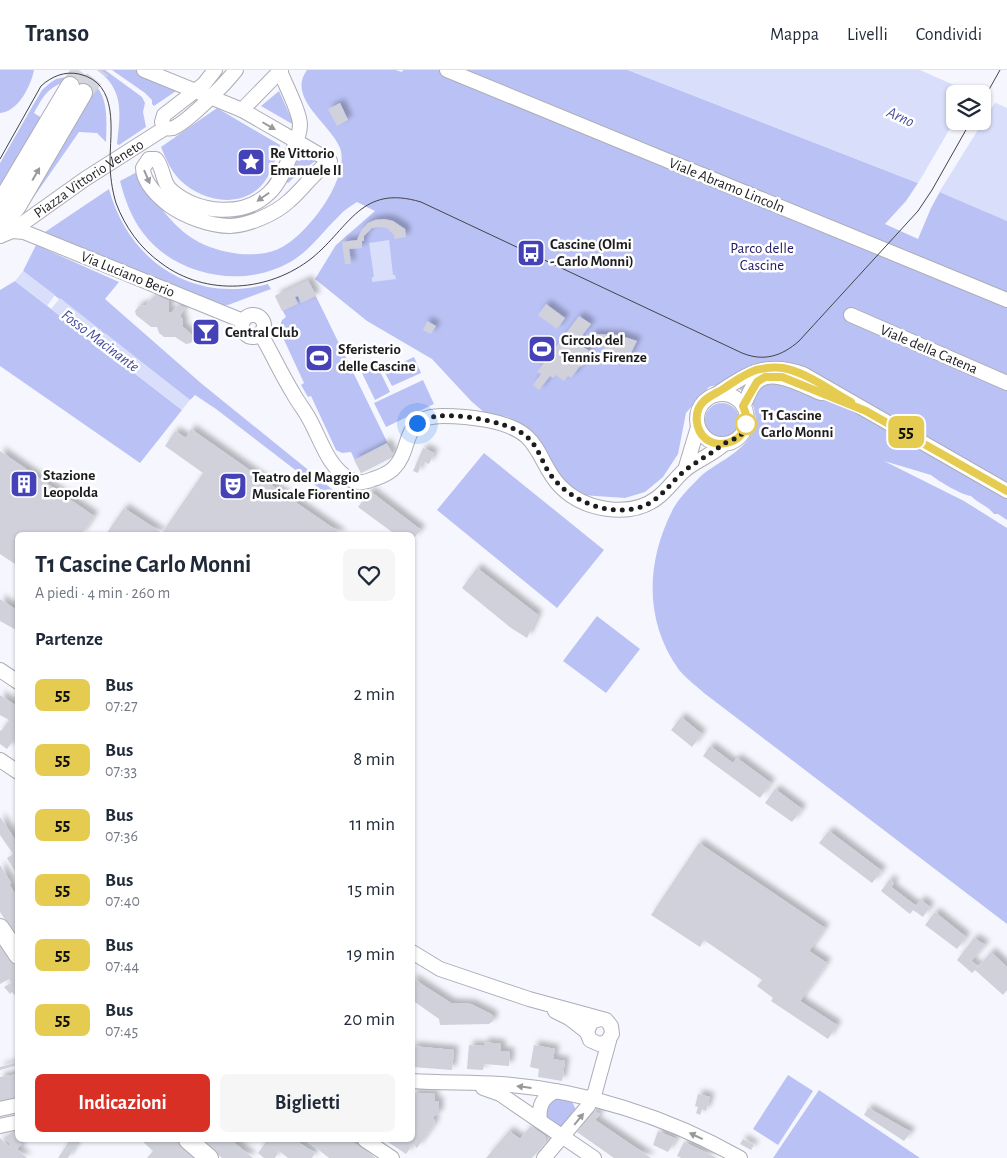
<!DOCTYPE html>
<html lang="it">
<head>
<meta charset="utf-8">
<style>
  body { margin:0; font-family:"Alegreya Sans",sans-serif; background:#f6f6f7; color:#1f2937; height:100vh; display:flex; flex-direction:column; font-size:19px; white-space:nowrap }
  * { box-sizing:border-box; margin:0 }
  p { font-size:16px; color:#747a83 }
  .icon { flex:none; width:28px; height:28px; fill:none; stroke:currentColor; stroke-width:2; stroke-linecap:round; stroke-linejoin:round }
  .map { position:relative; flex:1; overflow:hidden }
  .side { position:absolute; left:15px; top:462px; width:400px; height:610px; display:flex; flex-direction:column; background:#fff; border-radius:8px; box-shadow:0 1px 4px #0004 }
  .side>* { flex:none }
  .badge { padding:0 10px; border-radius:8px; font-size:18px; line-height:32px }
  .buttons { position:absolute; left:946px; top:15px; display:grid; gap:10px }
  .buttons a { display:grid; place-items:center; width:45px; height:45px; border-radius:8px; background:#fff; box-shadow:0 1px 4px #0004; font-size:25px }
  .you { position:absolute; width:25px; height:25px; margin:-12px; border:4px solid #fff; border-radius:50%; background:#1a73e8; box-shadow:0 0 0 8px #1a73e833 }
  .map>.badge { position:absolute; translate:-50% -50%; box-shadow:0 0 0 2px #fff }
  h2 { padding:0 20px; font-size:19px; line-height:45px }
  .round { display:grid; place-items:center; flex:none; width:52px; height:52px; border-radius:8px; background:#f6f6f7 }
  .summary { display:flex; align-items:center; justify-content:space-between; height:85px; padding:0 20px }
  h1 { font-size:24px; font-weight:600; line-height:38px }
  .action { display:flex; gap:10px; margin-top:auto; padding:10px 20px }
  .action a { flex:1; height:58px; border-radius:8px; background:#d93025; color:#fff; font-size:20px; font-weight:600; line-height:58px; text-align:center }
  .action a+a { background:#f6f6f7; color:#1f2937 }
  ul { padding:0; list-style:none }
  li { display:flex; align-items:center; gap:15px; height:65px; padding:0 20px }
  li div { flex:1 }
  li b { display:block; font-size:19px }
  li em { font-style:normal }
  li .badge { min-width:55px; font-weight:700; text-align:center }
  header { display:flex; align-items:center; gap:30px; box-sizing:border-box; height:70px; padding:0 25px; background:#fff; border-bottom:1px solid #e0e1e3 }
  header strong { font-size:24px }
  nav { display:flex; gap:28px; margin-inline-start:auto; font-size:18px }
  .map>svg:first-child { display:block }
  .green { fill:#bac2f5 }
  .water { fill:#d9defb }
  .pier { fill:#f6f7fe }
  .building { fill:#d0d1da; filter:url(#shadow) }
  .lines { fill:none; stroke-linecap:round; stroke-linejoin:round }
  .major-tunnel { stroke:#d5d6dd; stroke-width:18; stroke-dasharray:18 9; stroke-linecap:butt }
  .minor-casing { stroke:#acadb5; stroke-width:16 }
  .major-casing { stroke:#acadb5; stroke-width:20 }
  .minor { stroke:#fff; stroke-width:14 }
  .major { stroke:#fff; stroke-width:18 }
  .tram { stroke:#434347; stroke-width:1 }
  .oneway { fill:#99999b }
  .line-casing { stroke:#fff; stroke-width:11 }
  .line { stroke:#e5cc51; stroke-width:8 }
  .walk { stroke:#1d1d20; stroke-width:5; stroke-dasharray:0 9 }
  .stop-dot { fill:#fff; stroke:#e5cc51; stroke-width:2.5 }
  .labels { text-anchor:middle; stroke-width:5; stroke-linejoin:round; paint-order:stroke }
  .poi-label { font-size:15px; font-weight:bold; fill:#1d1d20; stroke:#fff; text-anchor:start }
  .street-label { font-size:15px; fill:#1d1d20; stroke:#fff }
  .park-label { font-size:15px; fill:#201a67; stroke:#fff }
  .stop-label { font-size:15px; font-weight:bold; fill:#1d1d20; stroke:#fff; text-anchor:start }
  .water-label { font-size:16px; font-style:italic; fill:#474b9c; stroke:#fff }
</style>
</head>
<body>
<header>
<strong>Transo</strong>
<nav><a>Mappa</a><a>Livelli</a><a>Condividi</a></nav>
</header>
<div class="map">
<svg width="1007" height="1088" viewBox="0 0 1007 1088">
  <defs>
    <filter id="shadow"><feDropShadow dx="4.5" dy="-4.5" stdDeviation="2.5" flood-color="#0004"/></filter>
  </defs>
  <rect width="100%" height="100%" fill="#f6f7fe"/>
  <!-- green -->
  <path class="green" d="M0 0H34C31 16 18 42 0 43Z
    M97 0H105L142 27 145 33 143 42 146 57 119 75 117 74C120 44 125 20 97 0Z
    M112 0H136L175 19 176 21 154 36 152 34V30L145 23Z
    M307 0H396L402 2 403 0H628L918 113 906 131 885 154 918 169 931 138 943 116 1007 145V450L998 444H994C987 435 979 434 971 426 962 425 938 411 931 405L884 391 964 431 1007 458V854L704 623C696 616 686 608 679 600 644 551 646 493 672 441 677 430 690 417 699 408 715 392 743 384 753 361 756 355 756 349 755 343 751 319 730 311 709 317L686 343 678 384 663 407 645 422 625 428 581 425 563 412 535 366 526 356 508 347 486 344 471 331 432 289 367 251 315 209 336 175 375 141 357 132C351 136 344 140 339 146 324 160 313 177 295 189 248 220 177 208 143 163 131 147 125 130 120 111L137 102C155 130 173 161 205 175 226 184 254 188 276 180 304 170 351 109 340 78 331 54 286 28 307 0Z
    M70 6C110 8 107 43 106 72L97 63 79 62 22 144 91 28 63 12C46 20 43 27 34 43L42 48 0 119V93L32 37 42 20 50 13 56 9Z
    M279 21 294 55 261 36Z
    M217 38 280 75C276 89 271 105 261 116 239 139 201 131 180 110 171 101 166 89 161 77Z
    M301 82 317 90 300 102 288 113 286 112Z
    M109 119C129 192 193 234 268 214L271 219 228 235H217L45 162Z
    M36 175 119 212 105 229 202 314 333 420 324 422 216 339 195 325 190 330 23 201Z
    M308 210 394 386 361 403 351 382 342 383 336 380 311 326 308 327 301 315 304 313 279 259 282 250 286 247 275 226Z
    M15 211 182 340 140 393 0 296V220Z
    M414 287 421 303 392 316 384 301Z
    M376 293 390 322 375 330 361 301Z
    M423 310 434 334 386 357 374 333Z
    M705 350a17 17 0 1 1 34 0a17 17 0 1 1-34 0Z
    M484 383 604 480 557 538 437 440Z
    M597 546 640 579 606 623 563 591Z
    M788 1005 813 1021 778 1075 753 1059Z
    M819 1020 920 1088H773Z
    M554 1026C567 1028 575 1029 576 1044L566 1056 560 1057 546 1049V1033Z"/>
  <!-- water -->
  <path class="water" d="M628 0H920L974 24H955V51H982L983 27 1007 38V151L918 113Z
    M389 170 393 205H395L396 209 372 212V207H374L369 173Z
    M23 201 55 225 47 236 15 211Z
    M60 228 102 261 93 270 51 239Z
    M105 263 190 330 182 340 96 273Z"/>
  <!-- pier -->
  <path class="pier" d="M982 25 996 31 938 124 917 115 955 50V51H982Z"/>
  <!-- building -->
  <path class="building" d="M340 33 348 50 337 56 328 39Z
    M384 149 393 151 405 159 406 167 395 169 394 165 387 158 379 157 372 158 364 166V171H362V178L349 179 351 194H345L342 172 357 170 362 159 368 153 375 150Z
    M308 210 316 226 301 233 298 226 295 227 298 234 282 241 275 226Z
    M155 225 169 231V242H172L178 235 185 238 180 246 183 250V257L194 267 191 273 186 274 175 267H164L159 263 157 257H151L136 245 135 241 138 237 141 235 145 236Z
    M546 234 565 248 557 259 538 245Z
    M579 246 591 254 577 272 589 281 584 288 587 290 581 297 580 296 571 308 568 306 564 311 556 305 553 308 550 306 539 320 533 315 541 304 537 302Z
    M427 251 436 256 431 264 423 260Z
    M596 264 619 265 637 271 628 289 604 284V275L593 277 590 265Z
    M191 359 301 436 343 465 106 464 124 438 162 463 203 403 165 376 175 361 186 368Z
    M387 373 394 386 361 403 354 390Z
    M423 378 434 383 429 394 422 391 418 403 413 401Z
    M0 381 94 446 81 465H18V496L0 484Z
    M370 421 421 460 412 470V465H396L358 437Z
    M477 498 538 545 527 568 511 558 462 518Z
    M0 529 18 541V561L0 551Z
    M0 625 18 637V664L7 679 0 674V660L1 661 9 650 0 645Z
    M681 647 702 664 692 677 671 660Z
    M710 676 733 693 737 688 771 713 760 728 703 686Z
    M775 719 802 739 792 752 765 733Z
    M0 747 18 774V807L7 788 13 784 0 765Z
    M829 761 882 801 872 813 819 773Z
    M699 773 825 858 809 881 827 893 800 931 837 955 828 969 771 931 773 928 757 916 762 910 704 870 700 877 651 845Z
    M0 795 11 813 9 814 18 828V870L0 842Z
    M890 809 894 813 891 817 916 836 921 830 930 837 923 847 913 840 910 844 881 821Z
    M935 842 966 867 957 879 925 855Z
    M974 868 985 875 971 891 978 897 991 882 1007 897V920L1003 925 975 900 972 903 957 890Z
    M0 872 18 899V929L12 922 10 924 4 917 11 913 9 909 0 914Z
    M412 908 451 933 471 934 491 944 493 946V951L489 954 440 955 439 949 412 930Z
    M484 972 501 974V981L510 982 509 996 484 994 483 1000 467 999 469 975 484 976Z
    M534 975 555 979 553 989 565 991 562 1011 538 1007 539 999 530 997Z
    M412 976 454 980 452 1000 412 997Z
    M18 992V1001H16L15 996 0 1000V997Z
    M18 1004V1028L0 1032V1007Z
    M412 1023 435 1024 434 1031H439V1044L433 1046 435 1053 417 1078 413 1074 406 1084 385 1070H412Z
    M698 1024 710 1027 706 1041 702 1039 700 1045 696 1043 698 1037 695 1036Z
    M868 1038 911 1062 904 1071 864 1045Z
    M593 1041 600 1044 595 1050 598 1052 651 1088H614L577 1062Z
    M531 1056 545 1066 546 1072 532 1088H486L509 1061 520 1069Z
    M18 1060V1070H22L20 1072 22 1074 17 1079 27 1088H0V1068L9 1076 10 1074 4 1068 12 1062Z
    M658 1061 676 1069 668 1082 653 1075Z
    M743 1069 754 1075 751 1080 740 1074Z
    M70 1070 77 1073 68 1088H58Z
    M141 1070H174L196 1088H147L153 1081Z
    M201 1070H231L253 1088H222Z
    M263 1070H295L315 1083 312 1088H288L279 1081 275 1088H264L258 1083 266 1072Z
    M306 1070H350L376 1088H329Z
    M684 1072 705 1082 717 1088H681L677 1086Z"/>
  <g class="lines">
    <!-- major-tunnel -->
    <path class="major-tunnel" d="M70 16 81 0
      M83 23 101 0"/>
    <defs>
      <g id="minor">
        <path d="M144 0 242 40 296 71 330 91C313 103 304 118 289 131 275 144 249 155 230 156 210 156 184 146 169 135 158 127 143 112 143 98L149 89H156C165 100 161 112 173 122 199 143 243 148 269 123 279 114 284 100 290 87 294 77 300 66 300 55 300 42 285 14 280 1"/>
        <path d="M215 0 204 14 164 45 162 52 165 58C169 59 169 59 173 58 188 52 225 14 236 0"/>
        <path d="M447 0 1007 230"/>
        <path d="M242 40 281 0"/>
        <path d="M12 161 24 162 39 168 243 251"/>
        <path id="s1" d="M0 166 12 161 85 109 165 58"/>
        <path d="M851 245 1007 313"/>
        <circle cx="253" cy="256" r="11"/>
        <path d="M260 263C272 283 281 304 293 323 297 331 303 338 307 345 321 368 326 396 351 410 358 414 366 412 373 409 380 407 387 404 393 399 414 379 399 346 443 346 466 346 508 350 526 366 541 379 545 401 560 416 583 440 629 449 657 428 668 420 676 407 686 399 698 390 713 384 724 374"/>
        <circle cx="722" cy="349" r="25"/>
        <path d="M715 325C746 305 765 290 803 304L1007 421"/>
        <path d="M743 336C747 330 749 321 754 315 769 295 803 316 821 323"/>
        <path d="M685 400 698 357"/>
        <path d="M0 600 18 612"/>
        <path d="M0 690 18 702"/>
        <path d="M412 882 440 899 529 929 606 950 611 956 612 964 607 972 599 974 590 970 587 962 591 952 600 949"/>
        <path d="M555 941 569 948 587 962"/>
        <path d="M412 1011C442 1013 471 1012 500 1014 583 1020 668 1047 740 1088"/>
        <path d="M483 1018 500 1024 594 1088"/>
        <path d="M0 1039 18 1035"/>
        <path d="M540 1051C538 1037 542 1027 556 1021"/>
        <path d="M0 1056 18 1052"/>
        <path d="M365 1070 392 1088"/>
        <path d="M544 1088 588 1036 595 1022 609 971"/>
      </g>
      <path id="major" d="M0 134 70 16
        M0 157 17 136 83 23
        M0 858 18 885
        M188 1070 209 1088"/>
    </defs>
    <!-- minor casing -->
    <use href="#minor" class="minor-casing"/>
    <!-- major casing -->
    <use href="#major" class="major-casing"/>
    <!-- minor -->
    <use href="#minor" class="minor"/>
    <!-- major -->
    <use href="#major" class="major"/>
    <!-- tram -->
    <path class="tram" d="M982 32 1000 0
      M0 89 41 16C52 6 65 1 79 4 120 13 110 62 110 92 110 105 112 120 116 133 125 157 140 178 161 193 206 227 269 222 312 188 350 157 361 114 421 132L742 283C764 292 782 286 799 271L918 141 932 120 971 51"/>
  </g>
  <!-- one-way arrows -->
  <defs><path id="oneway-solid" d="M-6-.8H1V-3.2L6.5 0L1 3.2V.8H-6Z" transform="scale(1.25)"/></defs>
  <g class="oneway">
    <use href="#oneway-solid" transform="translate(269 56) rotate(30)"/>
    <use href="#oneway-solid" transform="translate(36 104) rotate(-60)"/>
    <use href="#oneway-solid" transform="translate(147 107) rotate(67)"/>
    <use href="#oneway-solid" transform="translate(263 127) rotate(145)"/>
    <use href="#oneway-solid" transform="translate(524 1017) rotate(-173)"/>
    <use href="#oneway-solid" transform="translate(579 1049) rotate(-51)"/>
    <use href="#oneway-solid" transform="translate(696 1066) rotate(-155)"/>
  </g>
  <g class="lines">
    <defs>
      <path id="line" d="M851 332C831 321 806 302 783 298 775 297 765 298 756 300 744 304 734 312 723 319 717 323 709 326 704 331 693 341 695 360 706 369 721 380 745 371 747 351 747 346 745 341 743 336L757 312 765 307H782L866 341 1007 421"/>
    </defs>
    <!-- line casing -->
    <use href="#line" class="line-casing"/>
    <!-- line -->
    <use href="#line" class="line"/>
    <!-- walk -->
    <path class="walk" d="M417 353C436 337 507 350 526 366 537 375 541 389 548 401 566 429 604 446 637 438 662 432 671 409 691 396 701 389 712 383 722 375 733 367 742 371 746 354"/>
  </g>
  <!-- icons -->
  <defs>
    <symbol id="sight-square" viewBox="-11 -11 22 22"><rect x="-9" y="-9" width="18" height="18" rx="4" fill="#4541b7" stroke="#fff"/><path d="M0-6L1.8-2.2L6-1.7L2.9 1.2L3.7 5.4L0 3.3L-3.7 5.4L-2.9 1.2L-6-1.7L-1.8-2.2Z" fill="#fff"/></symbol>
    <symbol id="bus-square" viewBox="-11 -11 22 22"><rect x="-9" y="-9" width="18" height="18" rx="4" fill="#4541b7" stroke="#fff"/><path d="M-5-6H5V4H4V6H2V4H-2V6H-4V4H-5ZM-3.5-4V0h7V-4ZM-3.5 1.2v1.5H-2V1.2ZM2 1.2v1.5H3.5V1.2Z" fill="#fff"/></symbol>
    <symbol id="bar-square" viewBox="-11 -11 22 22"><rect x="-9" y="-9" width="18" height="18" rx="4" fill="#4541b7" stroke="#fff"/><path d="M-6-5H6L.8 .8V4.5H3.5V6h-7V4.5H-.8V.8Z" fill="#fff"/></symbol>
    <symbol id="stadium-square" viewBox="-11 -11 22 22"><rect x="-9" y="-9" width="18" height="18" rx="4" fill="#4541b7" stroke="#fff"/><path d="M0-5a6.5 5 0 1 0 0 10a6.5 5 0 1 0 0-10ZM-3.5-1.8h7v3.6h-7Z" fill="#fff"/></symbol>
    <symbol id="building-square" viewBox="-11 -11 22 22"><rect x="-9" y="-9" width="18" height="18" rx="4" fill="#4541b7" stroke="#fff"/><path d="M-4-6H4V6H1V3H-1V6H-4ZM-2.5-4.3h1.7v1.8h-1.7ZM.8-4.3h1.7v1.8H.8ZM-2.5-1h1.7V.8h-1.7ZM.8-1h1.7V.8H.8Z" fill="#fff"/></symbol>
    <symbol id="theatre-square" viewBox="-11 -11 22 22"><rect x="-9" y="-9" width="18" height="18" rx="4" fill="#4541b7" stroke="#fff"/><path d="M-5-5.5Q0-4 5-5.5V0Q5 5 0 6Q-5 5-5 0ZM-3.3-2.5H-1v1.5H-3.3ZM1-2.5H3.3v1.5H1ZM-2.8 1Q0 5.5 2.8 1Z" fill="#fff"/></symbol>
  </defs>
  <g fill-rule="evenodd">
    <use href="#sight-square" x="235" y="76" width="32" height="32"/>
    <use href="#bus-square" x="515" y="167" width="32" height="32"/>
    <use href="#bar-square" x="190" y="246" width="32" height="32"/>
    <use href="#stadium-square" x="526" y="263" width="32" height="32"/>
    <use href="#stadium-square" x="303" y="272" width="32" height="32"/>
    <use href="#building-square" x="8" y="398" width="32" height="32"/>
    <use href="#theatre-square" x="217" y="400" width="32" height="32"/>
  </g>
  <!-- markers -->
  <circle class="stop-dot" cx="746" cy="354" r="10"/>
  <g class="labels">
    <!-- poi labels -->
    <g class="poi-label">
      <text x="270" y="88">Re Vittorio<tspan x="270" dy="17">Emanuele II</tspan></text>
      <text x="550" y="179">Cascine (Olmi<tspan x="550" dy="17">- Carlo Monni)</tspan></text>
      <text x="225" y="267">Central Club</text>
      <text x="561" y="275">Circolo del<tspan x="561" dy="17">Tennis Firenze</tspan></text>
      <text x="338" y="284">Sferisterio<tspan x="338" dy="17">delle Cascine</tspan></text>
      <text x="43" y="410">Stazione<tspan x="43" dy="17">Leopolda</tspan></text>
      <text x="252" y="412">Teatro del Maggio<tspan x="252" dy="17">Musicale Fiorentino</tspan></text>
    </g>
    <!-- street labels -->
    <g class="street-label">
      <text dy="5" stroke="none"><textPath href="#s1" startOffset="106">Piazza Vittorio Veneto</textPath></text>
      <text transform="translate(727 115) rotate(22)" y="5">Viale Abramo Lincoln</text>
      <text transform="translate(128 204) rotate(22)" y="5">Via Luciano Berio</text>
      <text transform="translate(929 279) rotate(23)" y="5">Viale della Catena</text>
    </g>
    <!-- park labels -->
    <g class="park-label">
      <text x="762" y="183">Parco delle<tspan x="762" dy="17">Cascine</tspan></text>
    </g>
    <!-- stop labels -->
    <g class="stop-label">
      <text x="761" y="350">T1 Cascine<tspan x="761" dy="17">Carlo Monni</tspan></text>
    </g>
    <!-- water labels -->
    <g class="water-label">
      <text transform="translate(901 46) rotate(24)" y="6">Arno</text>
      <text transform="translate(101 270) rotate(37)" y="6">Fosso Macinante</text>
    </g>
  </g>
</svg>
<div class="buttons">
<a><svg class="icon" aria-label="layers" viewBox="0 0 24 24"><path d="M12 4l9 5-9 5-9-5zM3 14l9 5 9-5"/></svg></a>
</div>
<div class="you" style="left:417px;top:353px"></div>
<b class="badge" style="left:906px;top:362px;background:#e5cc51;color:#111">55</b>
<section class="side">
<div class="summary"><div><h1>T1 Cascine Carlo Monni</h1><p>A piedi · 4 min · 260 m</p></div><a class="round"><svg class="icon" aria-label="heart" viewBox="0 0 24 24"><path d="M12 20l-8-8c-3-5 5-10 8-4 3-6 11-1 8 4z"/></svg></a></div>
<h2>Partenze</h2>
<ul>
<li><span class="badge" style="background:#e5cc51;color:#111">55</span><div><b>Bus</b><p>07:27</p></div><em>2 min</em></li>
<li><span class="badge" style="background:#e5cc51;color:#111">55</span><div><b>Bus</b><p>07:33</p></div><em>8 min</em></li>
<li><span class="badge" style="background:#e5cc51;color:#111">55</span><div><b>Bus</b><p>07:36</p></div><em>11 min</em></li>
<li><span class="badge" style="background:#e5cc51;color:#111">55</span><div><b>Bus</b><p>07:40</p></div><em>15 min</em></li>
<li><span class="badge" style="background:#e5cc51;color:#111">55</span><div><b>Bus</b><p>07:44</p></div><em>19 min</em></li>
<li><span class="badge" style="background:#e5cc51;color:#111">55</span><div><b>Bus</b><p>07:45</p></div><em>20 min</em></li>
</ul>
<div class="action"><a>Indicazioni</a><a>Biglietti</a></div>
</section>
</div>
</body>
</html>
